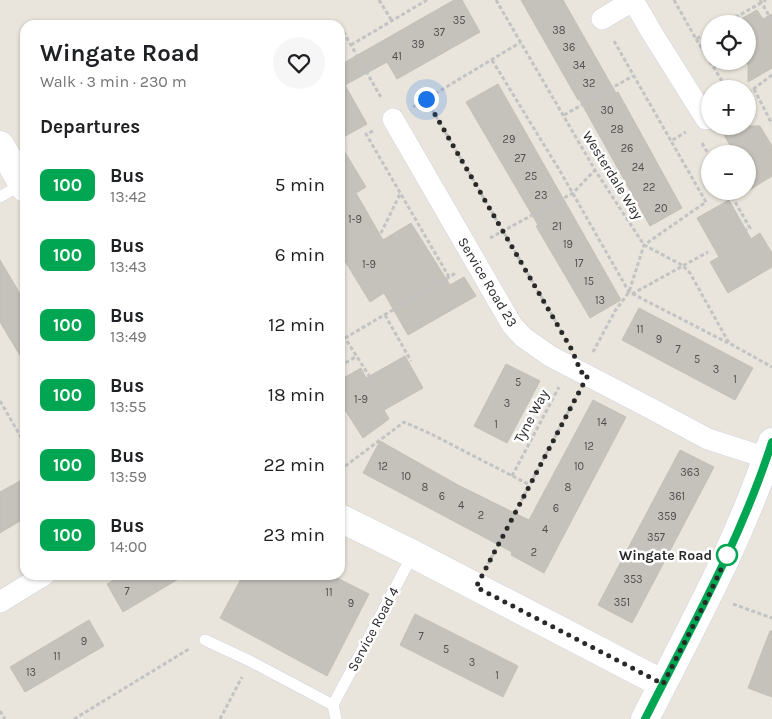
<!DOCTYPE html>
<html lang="en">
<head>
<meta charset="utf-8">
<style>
  body { margin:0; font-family:Karla,sans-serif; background:#f6f6f6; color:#202124; height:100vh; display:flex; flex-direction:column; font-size:19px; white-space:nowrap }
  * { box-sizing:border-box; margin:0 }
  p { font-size:16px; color:#757577 }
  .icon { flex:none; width:28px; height:28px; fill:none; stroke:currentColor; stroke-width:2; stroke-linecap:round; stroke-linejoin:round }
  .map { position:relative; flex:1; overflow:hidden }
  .side { position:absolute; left:20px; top:20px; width:325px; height:560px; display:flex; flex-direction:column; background:#fff; border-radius:15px; box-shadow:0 1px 4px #0004 }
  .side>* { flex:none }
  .badge { padding:0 10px; border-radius:8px; font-size:18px; line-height:32px }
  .fabs { position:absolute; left:701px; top:15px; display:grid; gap:10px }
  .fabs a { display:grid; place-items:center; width:55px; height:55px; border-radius:50%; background:#fff; box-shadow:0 1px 4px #0004; font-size:25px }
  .you { position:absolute; width:25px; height:25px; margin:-12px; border:4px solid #fff; border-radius:50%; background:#1a73e8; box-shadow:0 0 0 8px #1a73e833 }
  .map>.badge { position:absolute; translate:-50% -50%; box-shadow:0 0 0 2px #fff }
  h2 { padding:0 20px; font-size:19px; line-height:45px }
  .round { display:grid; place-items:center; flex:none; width:52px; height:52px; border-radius:26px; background:#f6f6f6 }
  .overview { display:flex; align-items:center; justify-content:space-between; height:85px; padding:0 20px }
  h1 { font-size:24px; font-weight:700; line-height:38px }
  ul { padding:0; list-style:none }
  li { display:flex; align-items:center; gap:15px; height:70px; padding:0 20px }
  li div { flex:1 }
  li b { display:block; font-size:19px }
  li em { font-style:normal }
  li .badge { min-width:55px; font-weight:700; text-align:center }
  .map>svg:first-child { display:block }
  .building { fill:#c5c1bb; stroke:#c4c0b6 }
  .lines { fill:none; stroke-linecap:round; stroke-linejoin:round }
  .service-casing { stroke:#d1d3e0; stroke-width:12 }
  .minor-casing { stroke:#d1d3e0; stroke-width:22 }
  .tertiary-casing { stroke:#d1d3e0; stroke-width:29 }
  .path { stroke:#c3c3c3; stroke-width:3; stroke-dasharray:4 2.5; stroke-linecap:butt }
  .service { stroke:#fff; stroke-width:11 }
  .minor { stroke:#fff; stroke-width:21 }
  .tertiary { stroke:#fff; stroke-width:28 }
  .line-casing { stroke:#fff; stroke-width:11 }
  .line { stroke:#00a651; stroke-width:8 }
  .walk { stroke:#292929; stroke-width:5; stroke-dasharray:0 9 }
  .stop-dot { fill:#fff; stroke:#00a651; stroke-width:2.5 }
  .labels { text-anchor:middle; stroke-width:5; stroke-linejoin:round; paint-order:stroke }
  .number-label { font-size:11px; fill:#504f4e }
  .street-label { font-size:14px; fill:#292929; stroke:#fff }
  .stop-label { font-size:14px; font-weight:bold; fill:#292929; stroke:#fff; text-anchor:end }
</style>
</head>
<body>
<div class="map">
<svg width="772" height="719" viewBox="0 0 772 719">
  <rect width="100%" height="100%" fill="#e9e5dc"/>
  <!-- building -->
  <path class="building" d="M454 0H462L480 32 397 79 387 62 345 85 367 124 340 139V65Z
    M521 0H563L616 93 618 92 682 208 650 226 579 99 578 100Z
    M757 10 763 19 772 14V68L748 82V65L745 61H748V24H732Z
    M498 84 621 300 590 318 536 226 538 225 466 102Z
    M719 126H760L772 146V176L748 191V154H735Z
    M340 144 366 187 356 193 383 240 411 223 450 285 464 277 476 296 408 335 384 293 370 302 340 253Z
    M729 200 751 239 760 233 772 253V267L728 293 710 262 719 257 697 218Z
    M0 260 25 302V364L0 322Z
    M639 308 753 368 735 400 622 340Z
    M405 356 423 388 384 410 389 419 363 438 340 402V380L361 368 366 378Z
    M506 364 540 381 507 443 474 426Z
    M593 400 626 417 544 573 511 555 512 552 363 473 380 441 458 485 529 520Z
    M680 450 714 467 632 623 598 605Z
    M25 478V518L0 533V492Z
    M122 575H185L123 612 107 584Z
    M243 575H331L369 594 327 676 220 618Z
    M415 614 518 666 503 697 400 645Z
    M89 620 104 646 25 692 10 667Z
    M770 631H772V697L748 688Z"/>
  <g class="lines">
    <defs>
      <path id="service" d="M0 197 22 184
        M205 640 250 661 333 705
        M336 719 333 705 413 554"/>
      <path id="minor" d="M633 0 652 33 706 119
        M602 19 634 0
        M393 119 512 325 523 337 550 356 648 407 708 439 767 458
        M0 602 44 575"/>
      <path id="tertiary" d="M0 145 25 188
        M340 518 413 554 663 684
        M645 719C691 628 741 539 772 442"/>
    </defs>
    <!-- service casing -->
    <use href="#service" class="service-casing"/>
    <!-- minor casing -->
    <use href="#minor" class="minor-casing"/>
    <!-- tertiary casing -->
    <use href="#tertiary" class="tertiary-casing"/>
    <!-- path -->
    <path class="path" d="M379 0 392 21
      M496 0 595 170 644 245 682 265 690 273 729 343 772 367
      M674 0 696 39 710 32
      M760 0 771 19
      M724 24 766 0
      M340 26 382 99
      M696 39 727 89
      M614 41 671 141 686 132
      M351 45 427 0
      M492 60 560 171 629 292 728 343
      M754 89 772 124
      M748 93 772 75
      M426 99 563 334
      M413 107 521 42
      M564 115 633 76
      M373 131 366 134 449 277
      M702 143 710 157
      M729 191 750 228 744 231
      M490 238 573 193 595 170
      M378 239 400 194
      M340 275 343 273
      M632 294 708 252
      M385 315 411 361
      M340 330 373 382
      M345 338 456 273
      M593 352 615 311 629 292 644 245 706 202 671 141
      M340 366 357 356
      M0 401 25 444
      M340 470 404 422 431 434 530 485
      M512 476 559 387
      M488 564 576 397
      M733 604 772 618
      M0 711 5 719
      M74 719 189 649
      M220 719 242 677"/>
    <!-- service -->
    <use href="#service" class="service"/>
    <!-- minor -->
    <use href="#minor" class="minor"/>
    <!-- tertiary -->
    <use href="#tertiary" class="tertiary"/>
  </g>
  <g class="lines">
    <defs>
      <path id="line" d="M645 719C691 628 741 539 772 442"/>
    </defs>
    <!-- line casing -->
    <use href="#line" class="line-casing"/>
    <!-- line -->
    <use href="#line" class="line"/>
    <!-- walk -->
    <path class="walk" d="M426 99 572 350 581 372 588 375 476 587 663 684 709 595 730 550 727 555"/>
  </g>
  <!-- markers -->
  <circle class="stop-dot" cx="727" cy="555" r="10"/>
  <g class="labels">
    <!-- number labels -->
    <g class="number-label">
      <text x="459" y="24">35</text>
      <text x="559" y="34">38</text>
      <text x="439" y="36">37</text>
      <text x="418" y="48">39</text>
      <text x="569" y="51">36</text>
      <text x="397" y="60">41</text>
      <text x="579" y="69">34</text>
      <text x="589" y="87">32</text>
      <text x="607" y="114">30</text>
      <text x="617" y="133">28</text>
      <text x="509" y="143">29</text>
      <text x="627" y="152">26</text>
      <text x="520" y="162">27</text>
      <text x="638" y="171">24</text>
      <text x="531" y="180">25</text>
      <text x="649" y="191">22</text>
      <text x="541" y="199">23</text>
      <text x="661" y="212">20</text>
      <text x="355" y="223">1-9</text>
      <text x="557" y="230">21</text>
      <text x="568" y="248">19</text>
      <text x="579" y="267">17</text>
      <text x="369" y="268">1-9</text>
      <text x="589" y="285">15</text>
      <text x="600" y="304">13</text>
      <text x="640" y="333">11</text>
      <text x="659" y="343">9</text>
      <text x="678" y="353">7</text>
      <text x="697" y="363">5</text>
      <text x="716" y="373">3</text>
      <text x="735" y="383">1</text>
      <text x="518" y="386">5</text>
      <text x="361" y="403">1-9</text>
      <text x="507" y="407">3</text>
      <text x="602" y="426">14</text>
      <text x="496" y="428">1</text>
      <text x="589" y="450">12</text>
      <text x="383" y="470">12</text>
      <text x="579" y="470">10</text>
      <text x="690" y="476">363</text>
      <text x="406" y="480">10</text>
      <text x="425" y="491">8</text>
      <text x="568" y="491">8</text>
      <text x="442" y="500">6</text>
      <text x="677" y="500">361</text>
      <text x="461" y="509">4</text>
      <text x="556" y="512">6</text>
      <text x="481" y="519">2</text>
      <text x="667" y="520">359</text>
      <text x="545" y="533">4</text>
      <text x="656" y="541">357</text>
      <text x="534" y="556">2</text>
      <text x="633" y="583">353</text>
      <text x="127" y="595">7</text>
      <text x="329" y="596">11</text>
      <text x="622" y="606">351</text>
      <text x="351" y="607">9</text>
      <text x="421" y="640">7</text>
      <text x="84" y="645">9</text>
      <text x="446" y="653">5</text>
      <text x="57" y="660">11</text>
      <text x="472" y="666">3</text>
      <text x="31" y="676">13</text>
      <text x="497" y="679">1</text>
    </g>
    <!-- street labels -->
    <g class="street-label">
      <text transform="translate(613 175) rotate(58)" y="5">Westerdale Way</text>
      <text transform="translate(488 282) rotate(59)" y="5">Service Road 23</text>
      <text transform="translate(531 416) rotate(-62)" y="5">Tyne Way</text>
      <text transform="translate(373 629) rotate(-62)" y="5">Service Road 4</text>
    </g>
    <!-- stop labels -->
    <g class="stop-label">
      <text x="712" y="560">Wingate Road</text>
    </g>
  </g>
</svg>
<div class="fabs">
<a><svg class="icon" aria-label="locate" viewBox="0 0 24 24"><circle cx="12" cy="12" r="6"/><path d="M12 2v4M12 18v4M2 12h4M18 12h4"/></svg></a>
<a>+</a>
<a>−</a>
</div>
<div class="you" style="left:426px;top:99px"></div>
<section class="side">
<div class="overview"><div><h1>Wingate Road</h1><p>Walk · 3 min · 230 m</p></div><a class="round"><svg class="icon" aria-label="heart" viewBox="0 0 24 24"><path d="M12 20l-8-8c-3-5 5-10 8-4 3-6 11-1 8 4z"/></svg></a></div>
<h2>Departures</h2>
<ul>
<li><span class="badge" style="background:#00a651;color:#fff">100</span><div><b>Bus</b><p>13:42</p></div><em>5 min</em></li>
<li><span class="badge" style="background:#00a651;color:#fff">100</span><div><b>Bus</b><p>13:43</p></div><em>6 min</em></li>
<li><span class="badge" style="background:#00a651;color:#fff">100</span><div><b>Bus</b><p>13:49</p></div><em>12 min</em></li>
<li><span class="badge" style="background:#00a651;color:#fff">100</span><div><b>Bus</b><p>13:55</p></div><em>18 min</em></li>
<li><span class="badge" style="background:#00a651;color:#fff">100</span><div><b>Bus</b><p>13:59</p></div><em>22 min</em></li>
<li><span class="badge" style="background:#00a651;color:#fff">100</span><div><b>Bus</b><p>14:00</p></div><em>23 min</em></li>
</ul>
</section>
</div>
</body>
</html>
